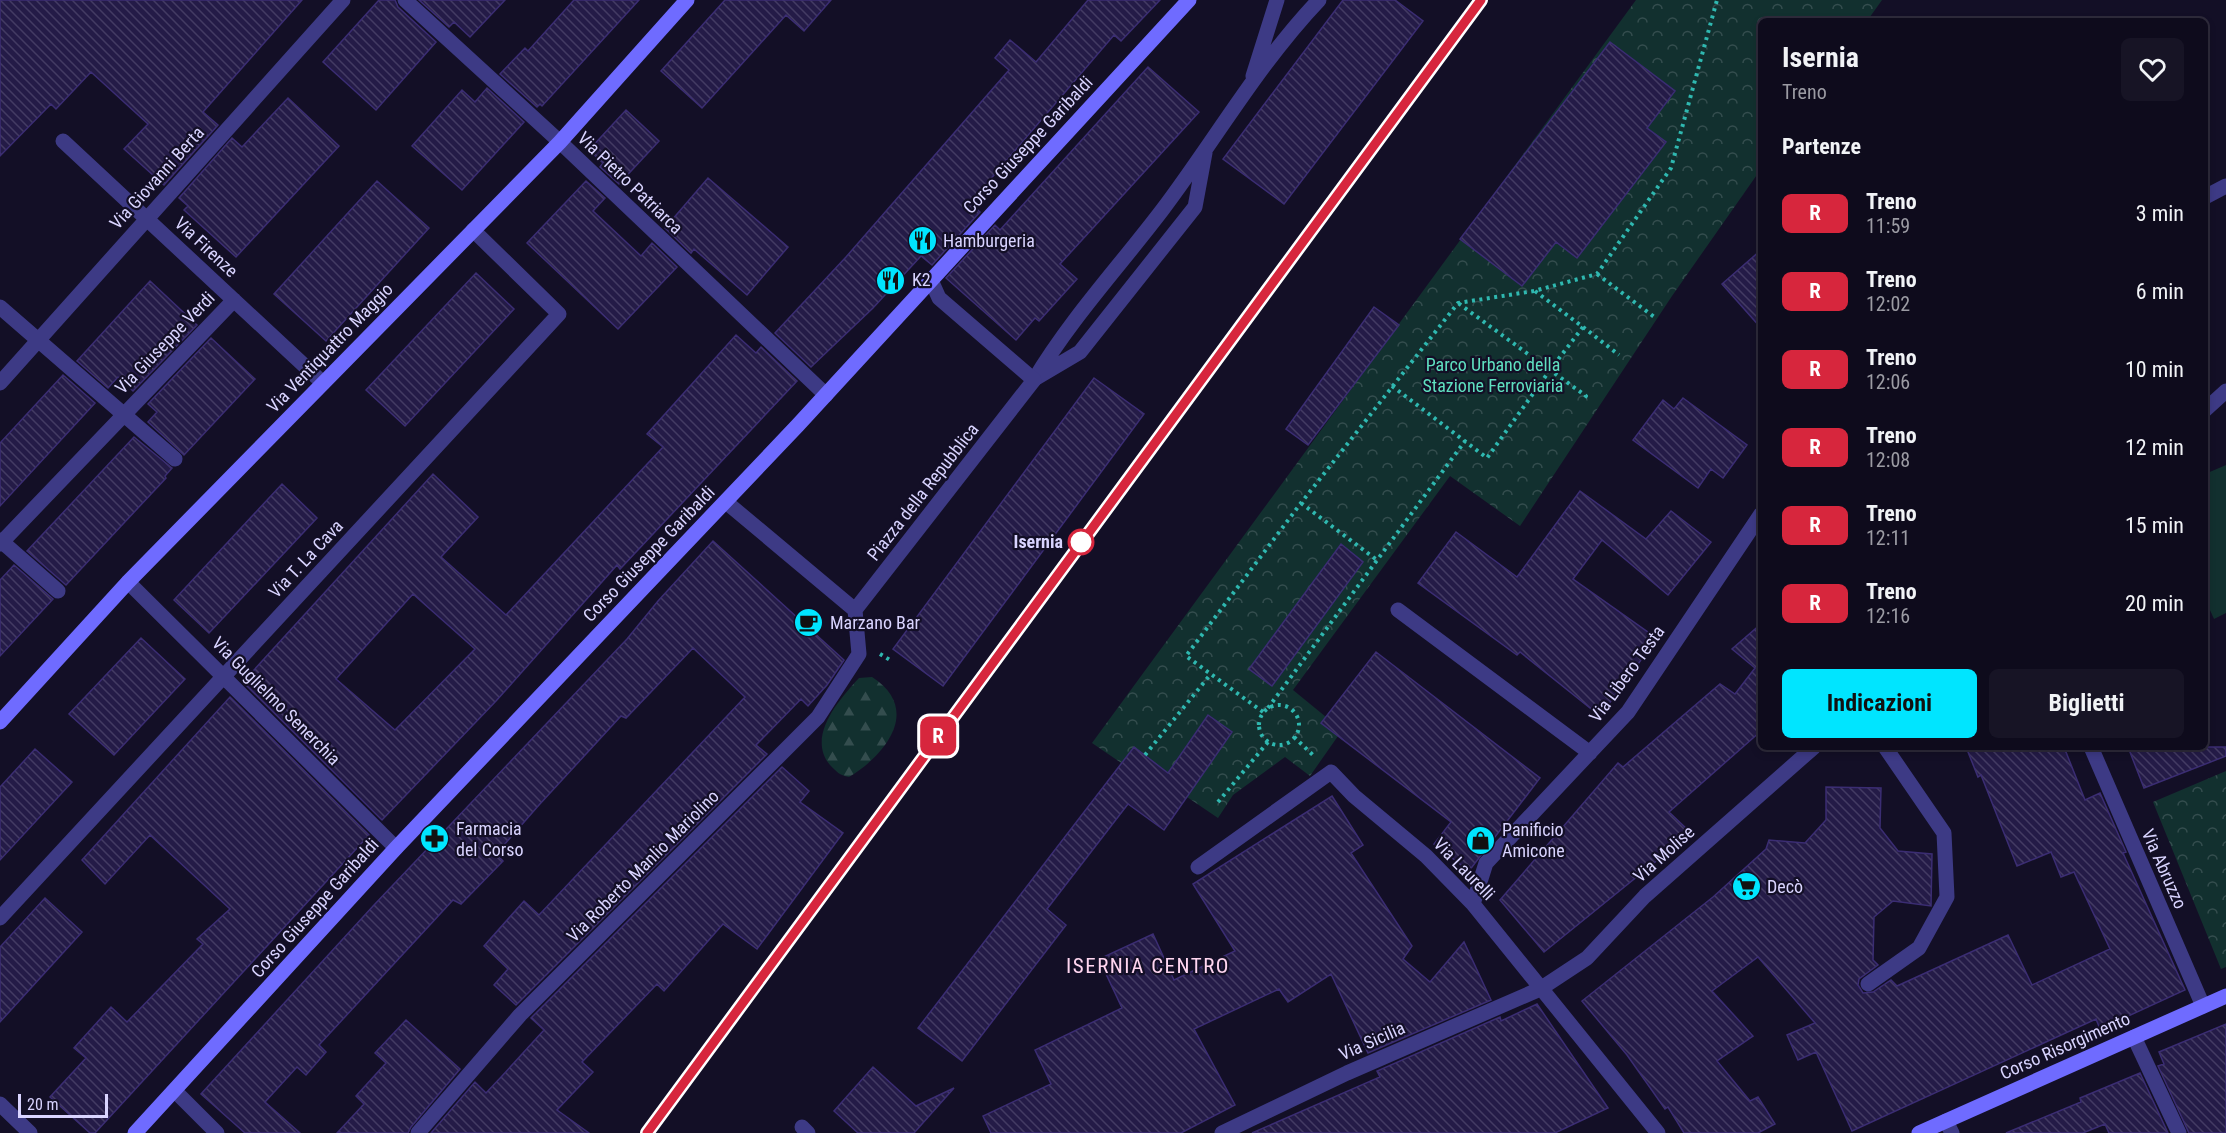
<!DOCTYPE html>
<html lang="it">
<head>
<meta charset="utf-8">
<style>
  body { margin:0; font-family:"Roboto Condensed",sans-serif; background:#171425; color:#f1f3f6; height:100vh; display:flex; flex-direction:column; font-size:22px; white-space:nowrap }
  * { box-sizing:border-box; margin:0 }
  p { font-size:20px; color:#9b9ba3 }
  .icon { flex:none; width:33px; height:33px; fill:none; stroke:currentColor; stroke-width:2; stroke-linecap:round; stroke-linejoin:round }
  .map { position:relative; flex:1; overflow:hidden }
  .panel { position:absolute; left:1758px; top:18px; width:450px; height:732px; display:flex; flex-direction:column; background:#0e0b1c; border-radius:9px; box-shadow:0 3px 9px #0003,0 0 0 2px #2e2b3b }
  .panel>* { flex:none }
  .badge { padding:0 12px; border-radius:9px; font-size:21px; line-height:39px }
  .scale { position:absolute; left:18px; bottom:15px; width:90px; box-sizing:border-box; padding-left:6px; border:3px solid #d9d4ff; border-top:0; font-size:16px; line-height:21px; white-space:nowrap; color:#d9d4ff; -webkit-text-stroke:4px #130f26; paint-order:stroke }
  .map>.badge { position:absolute; translate:-50% -50%; box-shadow:0 0 0 3px #fff }
  h2 { padding:0 24px; font-size:22px; line-height:54px }
  .round { display:grid; place-items:center; flex:none; width:63px; height:63px; border-radius:9px; background:#171425 }
  .headline { display:flex; align-items:center; justify-content:space-between; height:102px; padding:0 24px }
  h1 { font-size:28px; font-weight:700; line-height:45px }
  .action { display:flex; gap:12px; margin-top:auto; padding:12px 24px }
  .action a { flex:1; height:69px; border-radius:9px; background:#00e5ff; color:#111; font-size:24px; font-weight:700; line-height:69px; text-align:center }
  .action a+a { background:#171425; color:#f1f3f6 }
  ul { padding:0; list-style:none }
  li { display:flex; align-items:center; gap:18px; height:78px; padding:0 24px }
  li div { flex:1 }
  li b { display:block; font-size:22px }
  li em { font-style:normal }
  li .badge { min-width:66px; font-weight:700; text-align:center }
  .map>svg:first-child { display:block }
  .green { fill:#12302f }
  .forest { fill:url(#forest-firs) }
  .park { fill:url(#park-crowns) }
  .building { fill:url(#building-back-hatch); stroke:#3b2d73; stroke-width:1.5; fill-rule:evenodd }
  .lines { fill:none; stroke-linecap:round; stroke-linejoin:round }
  .path { stroke:#2fb8b0; stroke-width:4; stroke-dasharray:3 4.5; stroke-linecap:butt }
  .lane { stroke:#3d3a85; stroke-width:15 }
  .street { stroke:#3d3a85; stroke-width:15 }
  .secondary { stroke:#6f6bff; stroke-width:15 }
  .rail { stroke:#00e5ff; stroke-width:4.5; stroke-dasharray:9 8; stroke-linecap:butt }
  .line-casing { stroke:#fff; stroke-width:14 }
  .line { stroke:#d7263d; stroke-width:9 }
  .stop-dot { fill:#fff; stroke:#d7263d; stroke-width:3 }
  .labels { text-anchor:middle; stroke-width:4.5; stroke-linejoin:round; paint-order:stroke }
  .street-label { font-size:18px; fill:#d9d4ff; stroke:#130f26 }
  .poi-label { font-size:18px; fill:#d9d4ff; stroke:#130f26; text-anchor:start }
  .park-label { font-size:18px; fill:#5fe0c0; stroke:#130f26 }
  .stop-label { font-size:18px; font-weight:bold; fill:#d9d4ff; stroke:#130f26; text-anchor:end }
  .quarter-label { font-size:21px; letter-spacing:1.5px; fill:#ffd6f0; stroke:#130f26 }
</style>
</head>
<body>
<div class="map">
<svg width="2226" height="1133" viewBox="0 0 2226 1133">
  <defs>
    <pattern id="forest-firs" width="22" height="20" patternUnits="userSpaceOnUse" patternTransform="scale(1.5)"><rect width="22" height="20" fill="#12302f"/><path d="M5 1l3.5 6h-7zM16 11l3.5 6h-7z" fill="#344d4e"/></pattern>
    <pattern id="park-crowns" width="20" height="18" patternUnits="userSpaceOnUse" patternTransform="scale(1.5)"><rect width="20" height="18" fill="#12302f"/><path d="M2 6a3 3 0 1 1 6 0M12 15a3 3 0 1 1 6 0" fill="none" stroke="#344d4e"/></pattern>
    <pattern id="building-back-hatch" width="6" height="6" patternUnits="userSpaceOnUse" patternTransform="scale(1.5)"><rect width="6" height="6" fill="#241b47"/><path d="M-1 5l2 2M0 0l6 6M5-1l2 2" fill="none" stroke="#433b63"/></pattern>
  </defs>
  <rect width="100%" height="100%" fill="#130f26"/>
  <!-- green -->
  <path class="green" d="M2226 465V613L2214 619 2205 599V474Z"/>
  <!-- forest -->
  <path class="forest" d="M872 677C922 709 886 755 849 777 839 775 837 772 830 765 806 736 840 699 859 678Z"/>
  <!-- park -->
  <path class="park" d="M1636 0H1882L1867 21H1761V169L1672 296 1520 526 1450 476 1293 690 1326 717 1322 723 1338 736 1310 776 1285 757 1233 795 1218 818 1187 797 1164 830 1158 788 1092 743Z
    M2226 771V967L2221 969 2153 802Z"/>
  <!-- building -->
  <path class="building" d="M0 0H302L203 112 218 125 164 185 124 149 148 124 91 72 56 109 51 104 0 156Z
    M379 0H395L398 7 436 42 376 110 323 62Z
    M419 0H505L470 37 454 22 449 27Z
    M574 0H639L542 106 540 104 537 107 500 74 525 48 528 51Z
    M725 0H831L804 31 786 15 702 108 661 71Z
    M1088 0H1160L1121 41 1114 35 970 203 980 212 932 265 921 256 873 308 811 367 775 333 846 257 1009 70 995 58 1010 40 1036 62Z
    M1343 0H1395L1423 21 1284 204 1223 159Z
    M1610 42 1675 91 1647 128 1666 142 1577 258 1556 242 1522 286 1460 239Z
    M1148 67 1199 112 1060 264 1077 279 1039 321 1035 318 1016 340 946 278 995 225 1000 230Z
    M487 88 524 122 462 190 412 146 462 90 475 102Z
    M288 98 339 146 236 257 184 210 188 206 179 198 232 138 242 147Z
    M626 110 659 141 619 184 600 167 603 163 589 150Z
    M708 178 788 247 747 295 694 249 691 253 665 228Z
    M377 181 429 228 326 341 274 294Z
    M586 181 605 198 593 211 641 256 652 243 677 267 618 329 527 243Z
    M1761 250V328L1722 284Z
    M476 273 514 309 405 426 366 390Z
    M150 281 197 325 133 391 118 377 108 388 77 361Z
    M1374 307 1399 325 1308 445 1286 429Z
    M736 335 756 353 761 347 797 381 620 569 617 565 496 701 382 820 243 682 433 474 478 517 441 557 506 615 663 447 647 434ZM413 594 475 649 395 730 336 679Z
    M211 338 255 379 184 455 148 422 157 412 148 404Z
    M63 375 95 403 0 506V443Z
    M1094 378 1144 414 943 686 893 649Z
    M1683 398 1747 445 1723 478 1711 469 1698 488 1633 440 1663 400 1674 409Z
    M134 437 172 468 165 476 166 478 66 585 27 551Z
    M282 484 317 518 209 633 174 600Z
    M1580 491 1646 539 1671 511 1711 542 1668 595 1602 540 1573 579 1652 635V645L1600 716 1520 652 1517 655 1418 583 1456 532 1517 577Z
    M713 541 844 660 827 685 808 706 801 699 756 745 767 754 516 1005 494 985 508 969 484 946 524 901 539 915 745 697 693 648 626 718 621 716 539 805 496 854 503 861 461 904 453 900 319 1045 326 1052 306 1075 297 1067 265 1102 300 1133H245L201 1094 374 905 627 639 658 601Z
    M1341 544 1363 562 1272 686 1249 669Z
    M14 565 53 599 0 656V580Z
    M1761 624V731L1669 812 1691 833 1544 952 1500 900 1618 763 1623 767 1720 684 1735 694 1755 668 1732 649Z
    M141 638 185 679 114 755 69 714Z
    M1376 652 1540 778 1469 871 1434 844 1451 822 1321 723Z
    M230 697 369 835 95 1133H90L50 1097 86 1058 74 1048 111 1007 127 1022 203 944 197 939 230 909 150 835 105 884 82 860Z
    M1208 715 1232 732 1164 830 1128 804 1047 909 1066 925 962 1061 918 1028 1134 747 1168 773Z
    M1966 747H2064L2085 800 2100 793 2126 852 2123 853 2185 990 2100 1029 2096 1019 1852 1131 1816 1052 1798 1060 1787 1035 1815 1023 1758 957 1712 991 1753 1036 1717 1061 1750 1101 1758 1097 1775 1124 1758 1133H1684L1668 1107 1665 1109 1627 1055 1582 1001 1713 897 1766 849 1769 840 1805 843 1826 820V787L1881 788 1880 828 1898 851 1932 854 1931 906 1893 901 1874 917 1873 960 1878 965 1859 979 1858 985 1863 993 1873 992 1891 980 1897 986 2008 935 2032 985 2110 949 2074 872 2061 877 2051 852 2017 866 1981 775 1978 777Z
    M2128 747H2226V756L2144 788Z
    M35 749 72 782 0 860V787Z
    M782 767 809 791 800 802 843 833 757 949 723 924 664 991 657 984 582 1062 593 1072 557 1110 589 1133H431L475 1082 486 1093 502 1076 544 1030 531 1018Z
    M1332 796 1363 845 1351 853 1412 946 1403 959 1430 982 1464 942 1491 1000 1368 1053 1331 974 1288 1002 1279 989 1194 1029 1235 1105 1181 1133H991L983 1116 1051 1084 1035 1050 1122 1008 1099 959 1153 934 1174 980 1235 951 1193 884Z
    M45 898 82 932 0 1022V947Z
    M1537 1004 1608 1108 1555 1133H1252L1380 1077 1377 1071 1500 1017 1501 1021Z
    M406 1020 460 1069 411 1127 408 1133H337L364 1104 356 1096 386 1063 375 1053Z
    M2226 1024V1133H2189L2158 1066 2164 1064 2159 1052Z
    M873 1067 916 1106 954 1088 914 1133H858L834 1111Z
    M2140 1073 2168 1133H2109L2105 1124 2083 1133H2006L2081 1102 2080 1098Z"/>
  <g class="lines">
    <!-- path -->
    <path class="path" d="M1597 274 1657 319
      M1535 291 1583 327 1550 370 1586 396 1582 401
      M1583 327 1619 355
      M1392 386 1487 458 1550 370 1458 303
      M1301 503 1377 560
      M880 654 890 660
      M1259 725a20 20 0 1 1 40 0a20 20 0 1 1-40 0Z
      M1268 708 1465 441
      M1263 712 1186 656 1301 503 1458 303 1534 291 1597 274 1671 168 1717 0
      M1294 737 1315 757
      M1145 755 1210 675
      M1218 802 1268 742"/>
    <!-- lane -->
    <path class="lane" d="M1253 76 1277 0
      M1036 378 1080 352 1195 207 1205 153
      M1034 380C1072 317 1119 267 1163 209 1215 140 1259 63 1319 0"/>
    <!-- street -->
    <path class="street" d="M405 0 560 142 826 395
      M63 141 323 383
      M2205 197 2226 186
      M0 307 175 459
      M0 383 343 0
      M2205 410 2226 391
      M726 502 855 610 1034 380 939 298 931 280
      M0 540 58 591
      M0 544 234 300
      M128 582 396 848
      M1398 610 1590 753
      M2091 747 2203 1006
      M1198 867 1331 772 1354 796 1426 856 1473 904 1658 1133
      M1473 904 1486 863 1628 712 1761 514
      M0 918 559 314 473 230
      M1868 984 1919 948 1947 897 1944 833 1885 747
      M2134 1037 2179 1133
      M175 1091 217 1133
      M0 1104 30 1133
      M1946 1121 1952 1133
      M802 1127 808 1133
      M418 1133 520 1015 818 717 859 654 855 610
      M1222 1133 1347 1073 1540 989 1587 958 1645 896 1814 747"/>
    <!-- secondary -->
    <path class="secondary" d="M0 722 128 582 560 142 687 0
      M135 1133 396 848 798 425 1189 0
      M1919 1133 2226 996"/>
    <!-- rail -->
    <path class="rail" d="M647 1133 1481 0"/>
  </g>
  <g class="lines">
    <defs>
      <path id="line" d="M647 1133 1481 0"/>
    </defs>
    <!-- line casing -->
    <use href="#line" class="line-casing"/>
    <!-- line -->
    <use href="#line" class="line"/>
  </g>
  <!-- icons -->
  <defs>
    <symbol id="restaurant-disc" viewBox="-11 -11 22 22"><circle r="9.5" fill="#00e5ff" stroke="#130f26"/><path d="M-5-6h1v4h1v-4h1v4h1v-4h1v5L-1.5 .5V6h-2V.5L-5-1ZM5-6V6H3V1.5H1.5Q1.5-4 5-6Z" fill="#111"/></symbol>
    <symbol id="cafe-disc" viewBox="-11 -11 22 22"><circle r="9.5" fill="#00e5ff" stroke="#130f26"/><path d="M-5.5-4.5H6V0H3Q3 3.5 0 3.5H-2.5Q-5.5 3.5-5.5 0ZM3-3.2v2h1.7v-2ZM-6 4.5H4V6H-6Z" fill="#111"/></symbol>
    <symbol id="pharmacy-disc" viewBox="-11 -11 22 22"><circle r="9.5" fill="#00e5ff" stroke="#130f26"/><path d="M-2-6h4v4h4v4h-4v4h-4v-4h-4v-4h4Z" fill="#111"/></symbol>
    <symbol id="shop-disc" viewBox="-11 -11 22 22"><circle r="9.5" fill="#00e5ff" stroke="#130f26"/><path d="M-5-2.5h2.3a2.7 3.5 0 0 1 5.4 0H5L5.5 6h-11ZM-1.5-2.5h3a1.5 2.3 0 0 0-3 0Z" fill="#111"/></symbol>
    <symbol id="supermarket-disc" viewBox="-11 -11 22 22"><circle r="9.5" fill="#00e5ff" stroke="#130f26"/><path d="M-6-5.5h2.5l.6 2H6L4.5 2H-2.5L-4.4-4H-6ZM-1.5 3.2a1.3 1.3 0 1 0 .1 0ZM3 3.2a1.3 1.3 0 1 0 .1 0Z" fill="#111"/></symbol>
  </defs>
  <g fill-rule="evenodd">
    <use href="#restaurant-disc" x="906" y="224" width="33" height="33"/>
    <use href="#restaurant-disc" x="874" y="264" width="33" height="33"/>
    <use href="#cafe-disc" x="792" y="606" width="33" height="33"/>
    <use href="#pharmacy-disc" x="418" y="822" width="33" height="33"/>
    <use href="#shop-disc" x="1464" y="824" width="33" height="33"/>
    <use href="#supermarket-disc" x="1730" y="870" width="33" height="33"/>
  </g>
  <!-- markers -->
  <circle class="stop-dot" cx="1081" cy="542" r="12"/>
  <g class="labels">
    <!-- street labels -->
    <g class="street-label">
      <text transform="translate(1028 145) rotate(-47)" y="6">Corso Giuseppe Garibaldi</text>
      <text transform="translate(157 178) rotate(-48)" y="6">Via Giovanni Berta</text>
      <text transform="translate(630 183) rotate(44)" y="6">Via Pietro Patriarca</text>
      <text transform="translate(206 247) rotate(43)" y="6">Via Firenze</text>
      <text transform="translate(165 343) rotate(-46)" y="6">Via Giuseppe Verdi</text>
      <text transform="translate(330 348) rotate(-46)" y="6">Via Ventiquattro Maggio</text>
      <text transform="translate(923 492) rotate(-52)" y="6">Piazza della Repubblica</text>
      <text transform="translate(649 554) rotate(-46)" y="6">Corso Giuseppe Garibaldi</text>
      <text transform="translate(306 559) rotate(-47)" y="6">Via T. La Cava</text>
      <text transform="translate(1627 674) rotate(-54)" y="6">Via Libero Testa</text>
      <text transform="translate(276 701) rotate(45)" y="6">Via Guglielmo Senerchia</text>
      <text transform="translate(1664 854) rotate(-42)" y="6">Via Molise</text>
      <text transform="translate(643 866) rotate(-45)" y="6">Via Roberto Manlio Mariolino</text>
      <text transform="translate(1464 869) rotate(46)" y="6">Via Laurelli</text>
      <text transform="translate(2164 869) rotate(66)" y="6">Via Abruzzo</text>
      <text transform="translate(315 908) rotate(-48)" y="6">Corso Giuseppe Garibaldi</text>
      <text transform="translate(1372 1041) rotate(-24)" y="6">Via Sicilia</text>
      <text transform="translate(2065 1046) rotate(-24)" y="6">Corso Risorgimento</text>
    </g>
    <!-- poi labels -->
    <g class="poi-label">
      <text x="943" y="247">Hamburgeria</text>
      <text x="912" y="286">K2</text>
      <text x="830" y="629">Marzano Bar</text>
      <text x="456" y="835">Farmacia<tspan x="456" dy="21">del Corso</tspan></text>
      <text x="1502" y="836">Panificio<tspan x="1502" dy="21">Amicone</tspan></text>
      <text x="1767" y="893">Decò</text>
    </g>
    <!-- park labels -->
    <g class="park-label">
      <text x="1493" y="371">Parco Urbano della<tspan x="1493" dy="21">Stazione Ferroviaria</tspan></text>
    </g>
    <!-- stop labels -->
    <g class="stop-label">
      <text x="1063" y="548">Isernia</text>
    </g>
    <!-- quarter labels -->
    <g class="quarter-label">
      <text x="1148" y="973">ISERNIA CENTRO</text>
    </g>
  </g>
</svg>
<div class="scale">20 m</div>
<b class="badge" style="left:938px;top:736px;background:#d7263d;color:#fff">R</b>
<section class="panel">
<div class="headline"><div><h1>Isernia</h1><p>Treno</p></div><a class="round"><svg class="icon" aria-label="heart" viewBox="0 0 24 24"><path d="M12 20l-8-8c-3-5 5-10 8-4 3-6 11-1 8 4z"/></svg></a></div>
<h2>Partenze</h2>
<ul>
<li><span class="badge" style="background:#d7263d;color:#fff">R</span><div><b>Treno</b><p>11:59</p></div><em>3 min</em></li>
<li><span class="badge" style="background:#d7263d;color:#fff">R</span><div><b>Treno</b><p>12:02</p></div><em>6 min</em></li>
<li><span class="badge" style="background:#d7263d;color:#fff">R</span><div><b>Treno</b><p>12:06</p></div><em>10 min</em></li>
<li><span class="badge" style="background:#d7263d;color:#fff">R</span><div><b>Treno</b><p>12:08</p></div><em>12 min</em></li>
<li><span class="badge" style="background:#d7263d;color:#fff">R</span><div><b>Treno</b><p>12:11</p></div><em>15 min</em></li>
<li><span class="badge" style="background:#d7263d;color:#fff">R</span><div><b>Treno</b><p>12:16</p></div><em>20 min</em></li>
</ul>
<div class="action"><a>Indicazioni</a><a>Biglietti</a></div>
</section>
</div>
</body>
</html>
